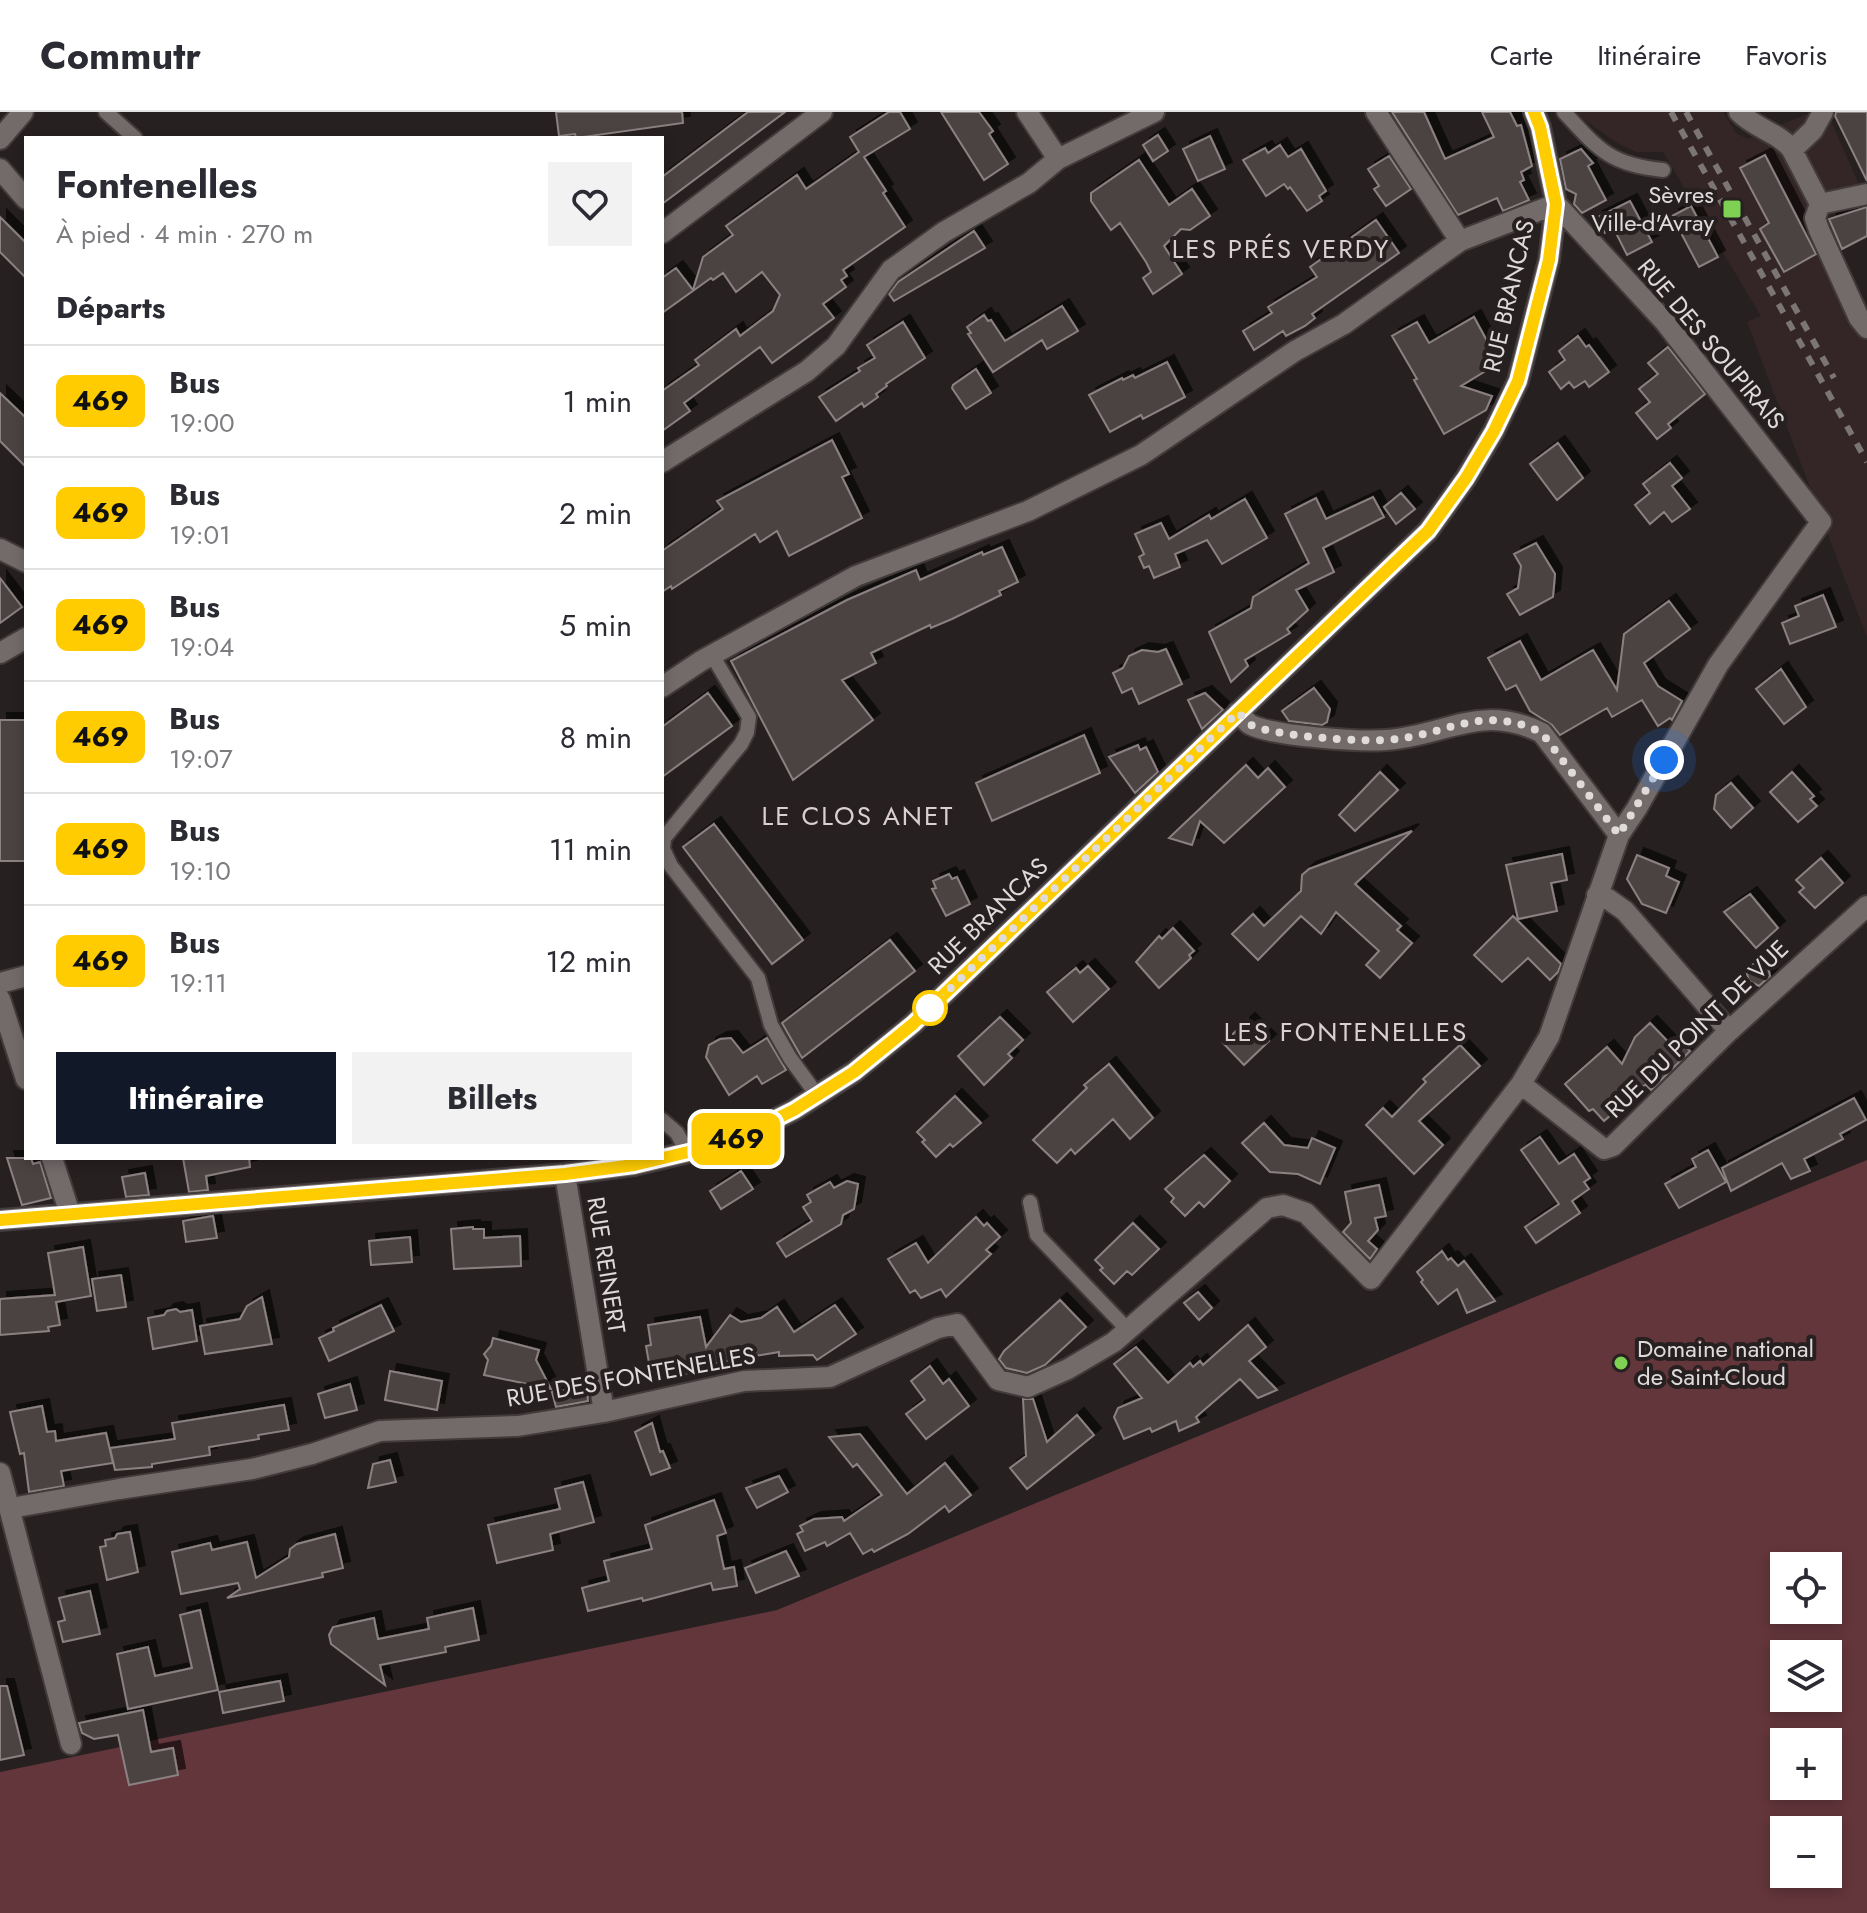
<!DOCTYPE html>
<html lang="fr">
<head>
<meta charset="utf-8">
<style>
  body { margin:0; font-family:Jost,sans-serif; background:#f2f2f3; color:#2b2b33; height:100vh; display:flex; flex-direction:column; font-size:30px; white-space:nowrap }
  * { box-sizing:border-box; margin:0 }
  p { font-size:26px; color:#7c7c81 }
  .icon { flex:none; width:44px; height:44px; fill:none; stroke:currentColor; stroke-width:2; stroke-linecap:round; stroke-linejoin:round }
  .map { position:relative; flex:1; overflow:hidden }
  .sheet { position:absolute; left:24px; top:24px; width:640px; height:1024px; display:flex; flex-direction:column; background:#fff; border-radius:0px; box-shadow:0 4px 12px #0003 }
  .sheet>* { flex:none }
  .badge { padding:0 16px; border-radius:12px; font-size:28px; line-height:52px }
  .tools { position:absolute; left:1770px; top:1440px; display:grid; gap:16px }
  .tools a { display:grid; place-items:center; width:72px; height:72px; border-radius:0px; background:#fff; box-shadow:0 4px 12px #0003; font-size:40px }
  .you { position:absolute; width:40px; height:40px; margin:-20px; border:6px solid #fff; border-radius:50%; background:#1a73e8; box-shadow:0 0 0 12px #1a73e833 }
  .map>.badge { position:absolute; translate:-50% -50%; box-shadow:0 0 0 4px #fff }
  h2 { padding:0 32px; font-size:30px; line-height:72px }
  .round { display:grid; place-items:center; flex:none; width:84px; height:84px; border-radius:0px; background:#f2f2f3 }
  .summary { display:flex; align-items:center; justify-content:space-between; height:136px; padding:0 32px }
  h1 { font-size:38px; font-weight:700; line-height:60px }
  .primary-button { display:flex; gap:16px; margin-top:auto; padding:16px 32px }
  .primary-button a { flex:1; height:92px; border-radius:0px; background:#111827; color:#fff; font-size:32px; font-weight:700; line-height:92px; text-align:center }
  .primary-button a+a { background:#f2f2f3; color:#2b2b33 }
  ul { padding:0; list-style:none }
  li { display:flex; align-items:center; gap:24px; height:112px; padding:0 32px; border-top:2px solid #e1e1e2 }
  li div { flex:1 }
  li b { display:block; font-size:30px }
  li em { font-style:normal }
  li .badge { min-width:88px; font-weight:700; text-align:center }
  header { display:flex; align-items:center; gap:48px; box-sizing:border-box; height:112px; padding:0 40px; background:#fff; border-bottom:2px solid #e1e1e2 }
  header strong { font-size:38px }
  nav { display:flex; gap:44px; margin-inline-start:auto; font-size:28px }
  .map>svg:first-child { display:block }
  .built { fill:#342627 }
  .green { fill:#63363b; fill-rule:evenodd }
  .building { fill:#4b4343; stroke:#8b8182; stroke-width:2; filter:url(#shadow) }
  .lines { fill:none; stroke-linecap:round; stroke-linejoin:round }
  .lane-casing { stroke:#423b3c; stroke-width:18 }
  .street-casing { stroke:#423b3c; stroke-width:24 }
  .secondary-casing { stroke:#423b3c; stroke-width:24 }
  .lane { stroke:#736a6a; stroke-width:14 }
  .street { stroke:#736a6a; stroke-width:20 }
  .secondary { stroke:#736a6a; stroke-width:20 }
  .rail { stroke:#7b7575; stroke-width:6; stroke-dasharray:10 10; stroke-linecap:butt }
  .line-casing { stroke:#fff; stroke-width:18 }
  .line { stroke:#fecc00; stroke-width:12 }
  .walk { stroke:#e0dbdb; stroke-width:8; stroke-dasharray:0 14.4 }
  .poi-dot { fill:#7ed153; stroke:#272020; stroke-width:3 }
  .stop-dot { fill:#fff; stroke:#fecc00; stroke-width:4 }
  .labels { text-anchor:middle; stroke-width:8; stroke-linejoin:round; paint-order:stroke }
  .poi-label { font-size:24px; fill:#e0dbdb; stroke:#272020; text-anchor:end }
  .street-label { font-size:24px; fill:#e0dbdb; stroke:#272020 }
  .neighbourhood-label { font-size:26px; letter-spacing:2px; fill:#dbd0d1; stroke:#272020 }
</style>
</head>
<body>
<header>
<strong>Commutr</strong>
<nav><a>Carte</a><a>Itinéraire</a><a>Favoris</a></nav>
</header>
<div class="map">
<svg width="1867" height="1801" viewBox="0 0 1867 1801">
  <defs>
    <filter id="shadow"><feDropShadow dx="7" dy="-7" stdDeviation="0" flood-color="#0009"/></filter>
  </defs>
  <rect width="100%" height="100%" fill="#272020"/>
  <!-- built -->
  <path class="built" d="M1579 0H1723L1736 21 1747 27 1812 0H1827L1864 84 1808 109 1867 226V525L1747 210 1761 204 1663 40H1636L1617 31 1576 2Z"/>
  <!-- green -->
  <path class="green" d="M1867 1048V1801H0V1660L777 1498ZM1784 1454H1828V1498H1784ZM1784 1542H1828V1586H1784ZM1784 1630H1828V1674H1784ZM1784 1718H1828V1762H1784Z"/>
  <!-- building -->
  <path class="building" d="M556 0H682L683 11 576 26 575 22 559 24Z
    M748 0H785L662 92V65Z
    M889 0H900L910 17 864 45 886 79 883 81 905 115 843 158 847 164 841 168 846 175 823 192 834 206 772 251 760 235 684 291 690 299 662 319V279L699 253 695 248 736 217 740 224 773 199 780 183 762 160 736 180 723 161 713 168 711 166 662 201V166L676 156 693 178 703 145 733 123 726 114 797 63 806 77 859 40 850 25Z
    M941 0H979L993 19 989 22 1008 52 984 68Z
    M1392 0H1424L1445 47 1494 25 1482 0H1510L1517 14 1521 13 1532 54 1521 60 1524 68 1520 70 1529 88 1503 99 1497 86 1458 103Z
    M1836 0H1867V69L1835 4Z
    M1158 23 1168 39 1153 49 1143 33Z
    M1210 24 1225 57 1198 69 1183 37Z
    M1280 33 1288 45 1301 37 1326 79 1319 84 1322 89 1307 99 1290 75 1288 77 1284 72 1266 84 1243 48 1265 36 1268 41Z
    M1581 37 1593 51 1588 54 1606 88 1582 101 1574 92 1576 82 1566 77 1560 47Z
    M1765 43 1816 142 1784 160 1760 117 1769 111 1740 56Z
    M1389 44 1411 77 1386 94 1374 77 1379 74 1368 57Z
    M1139 48 1169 93 1192 77 1210 104 1190 118 1181 117 1164 134 1182 162 1153 182 1143 166 1151 160 1146 150 1120 111 1111 118 1091 89V81Z
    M1630 89 1652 130 1627 143 1614 117 1605 121 1596 106Z
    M1691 94 1718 145 1699 155 1672 104Z
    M1867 95V124L1842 137 1829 107Z
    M0 105 26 131V166L0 140Z
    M1376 108 1399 141 1312 202 1315 206 1305 214 1286 224 1283 219 1254 238 1243 219 1272 201 1268 195 1317 165 1310 155Z
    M974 119 985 136 894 189 889 182 898 170Z
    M1062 194 1078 219 1047 237 1042 228 993 260 968 222 971 221 967 215 984 203 988 209 991 208 1005 229Z
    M1474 205 1499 251 1461 274 1492 284 1486 298 1444 322 1414 268 1417 267 1392 224 1417 210 1429 231Z
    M903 210 925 246 886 272 887 274 876 282 878 285 864 295 862 291 836 309 819 285 860 259 858 256 875 246 867 233Z
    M1578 224 1586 235 1589 233 1609 260 1589 275 1585 269 1574 276 1569 270 1561 277 1549 260 1565 248 1559 239Z
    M1668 235 1705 282 1668 312 1671 316 1657 327 1636 301 1650 290 1639 277 1658 262 1648 251Z
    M1167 250 1185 285 1143 307 1141 303 1110 320 1089 283 1122 266 1123 268 1133 263 1135 266Z
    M976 257 991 281 966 297 952 276 953 273Z
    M0 281 26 306V355L0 329Z
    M832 328 849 362 842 365 862 406 789 444 777 419 760 430 755 422 672 477 671 474 662 480V439L723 397 717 389Z
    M1558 331 1583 366 1557 388 1530 352Z
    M1670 351 1682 366 1672 374 1690 397 1672 410 1664 400 1650 412 1635 393 1650 381 1643 372Z
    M1401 381 1415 397 1396 412 1384 395Z
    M1373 385 1384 405 1323 436 1334 460 1296 478 1308 498 1287 517 1290 521 1245 548 1248 554 1231 570 1209 520 1251 496 1253 485 1309 451 1285 402 1316 386 1326 407Z
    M1245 387 1267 426 1222 452 1207 428 1175 442 1180 455 1154 466 1149 454 1144 456 1139 445 1144 442 1135 422 1161 411 1169 427 1209 403 1211 407Z
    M1536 431 1555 462 1553 485 1520 503 1507 482 1518 476 1521 454 1514 442Z
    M1002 435 1018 470 999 479 1001 483 952 507 931 516 930 513 871 541 876 551 842 568 873 608 793 668 731 549 847 488 916 458 920 468 982 440 983 443Z
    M0 466 22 495 0 511Z
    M1823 483 1836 515 1790 532 1782 511 1799 504 1795 494Z
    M1669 489 1690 517 1644 551 1658 574 1682 589 1672 608 1670 606 1658 614 1642 588 1612 605 1607 596 1560 623 1552 613 1530 599 1516 573 1506 578 1488 546 1520 529 1541 568 1593 538 1617 578 1624 522Z
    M1166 537 1182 572 1139 592 1132 576 1122 581 1113 561 1123 556 1129 544 1142 538 1158 540Z
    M1781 557 1806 595 1784 612 1756 577Z
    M1314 576 1330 597 1327 610 1322 613 1289 609 1282 599Z
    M708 581 732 614 662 665V615Z
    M1205 581 1223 598 1202 617 1188 588Z
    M0 608H26V749H0Z
    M1084 623 1100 661 992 709 976 671Z
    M1138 633 1140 638 1146 635 1158 660 1135 681 1109 645Z
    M1246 653 1258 666 1268 656 1285 675 1224 731 1200 709 1192 733 1169 726Z
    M1380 660 1398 678 1355 719 1339 703Z
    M1792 660 1814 684 1810 687 1817 694 1798 710 1770 680Z
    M1731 671 1753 696 1731 716 1714 697 1716 683Z
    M714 712 803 828 772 852 683 735Z
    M1412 719 1355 772 1401 814 1397 818 1412 831 1380 866 1366 853 1379 839 1336 800 1321 822 1301 804 1258 848 1232 822 1253 802 1264 814 1301 779 1302 763 1309 757Z
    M1562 742 1567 768 1551 771 1557 799 1518 807 1506 753Z
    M1637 743 1669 756 1666 764 1679 770 1666 801 1642 792 1627 767Z
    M1821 746 1843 771 1815 796 1799 780 1804 776 1796 768Z
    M949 762 952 767 957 765 970 792 946 804 932 777 936 776 933 769Z
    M1750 782 1778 816 1756 836 1724 800Z
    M1513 804 1561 852 1558 860 1550 868 1528 846 1502 870 1474 843Z
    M1173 816 1194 839 1189 843 1191 846 1159 876 1136 850 1159 824 1162 827Z
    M890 828 915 859 802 946 782 911Z
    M1757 849 1768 854 1770 864 1759 874 1749 869 1746 858Z
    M1088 854 1109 877 1073 910 1047 880 1076 856 1080 861Z
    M1000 905 1023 928 1008 942 1012 946 984 973 958 944Z
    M1248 908 1269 929 1244 953 1223 931Z
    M1650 911 1678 940 1684 933 1690 939 1651 978 1646 973 1653 966 1604 1009 1593 997 1589 999 1565 972 1607 935 1622 952 1635 925Z
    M731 926 743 941 767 926 786 958 762 972 757 964 729 983 706 945 709 933 720 927Z
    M1460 933 1480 954 1419 1009 1443 1033 1414 1062 1366 1013 1383 996 1392 1005 1426 970 1423 967Z
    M1109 952 1153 1006 1130 1027 1113 1007 1075 1042 1071 1037 1057 1051 1033 1028 1087 976 1084 973Z
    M955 984 981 1011 953 1035 950 1032 936 1045 922 1030 925 1028 917 1020Z
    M1854 986 1866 1008 1840 1022 1843 1027 1804 1047 1810 1059 1791 1067 1782 1051 1731 1079 1722 1056Z
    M1264 1011 1284 1033 1308 1036 1312 1026 1335 1036 1320 1072 1298 1062 1270 1060 1242 1031Z
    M1540 1025 1559 1052 1574 1042 1590 1066 1584 1070 1589 1077 1572 1089 1580 1101 1536 1131 1525 1115 1559 1092 1521 1038Z
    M1708 1038 1726 1070 1679 1096 1665 1072 1696 1055 1692 1047Z
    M1204 1043 1230 1069 1204 1095 1199 1090 1185 1104 1171 1090 1174 1086 1165 1077Z
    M7 1046H31L33 1052 40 1050 51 1086 22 1093Z
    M183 1046H249L250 1055 206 1064 208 1078 189 1080Z
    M741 1059 753 1077 721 1097 710 1079Z
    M145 1061 149 1083 126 1085 122 1065Z
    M847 1069 858 1072 854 1097 843 1103 841 1112 786 1145 777 1131 812 1109 803 1095 811 1090 807 1083 830 1070 834 1076Z
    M1379 1073 1386 1104 1375 1106 1378 1118 1368 1129 1377 1137 1370 1147 1343 1120 1351 1111 1345 1080Z
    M213 1104 217 1126 186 1130 183 1109Z
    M976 1105 984 1114 987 1111 1000 1125 986 1138 991 1142 946 1185 941 1177 921 1186 915 1178 910 1181 888 1147 916 1131 928 1151Z
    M1133 1111 1159 1137 1132 1163 1127 1159 1114 1172 1100 1158 1103 1156 1095 1148Z
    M473 1115V1117H484V1126L520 1124 521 1154 454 1157 451 1117Z
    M410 1125 412 1150 371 1153 369 1129Z
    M83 1135 91 1184 56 1190 60 1213 48 1215 49 1219 0 1223V1187L55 1183 48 1141Z
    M1442 1139 1448 1148 1451 1146 1458 1154 1464 1149 1495 1189 1467 1201 1457 1177 1438 1192 1421 1170 1423 1168 1417 1160Z
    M121 1163 126 1195 97 1199 92 1167Z
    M1198 1180 1212 1196 1199 1208 1184 1191Z
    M262 1185 272 1232 205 1242 200 1214 240 1207 247 1194Z
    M1060 1188 1086 1215 1045 1253 1027 1261 1006 1256 999 1247 1004 1239Z
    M381 1193 394 1219 329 1249 319 1226 334 1219 333 1216Z
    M835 1193 856 1222 817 1248 813 1243 779 1244V1240L709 1252 710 1257 652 1268 646 1234 651 1233 648 1213 700 1205 706 1235 730 1203 741 1210 761 1206 777 1195 794 1220Z
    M176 1197 180 1200 192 1198 197 1229 153 1237 148 1206 164 1203 167 1199Z
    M1248 1213 1266 1235 1249 1249 1277 1278 1258 1286 1240 1267 1196 1305 1199 1310 1179 1319 1176 1309 1152 1320 1150 1316 1124 1327 1114 1305 1118 1296 1142 1286 1114 1252 1136 1235 1168 1271 1190 1251 1193 1255 1200 1249 1203 1253Z
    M493 1226 539 1238 536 1248 551 1277 484 1263 488 1248 484 1242 491 1234Z
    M930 1254 943 1272 949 1267 969 1294 926 1327 906 1302 925 1288 911 1269Z
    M390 1259 442 1269 437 1298 385 1288Z
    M350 1272 357 1298 325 1306 318 1282Z
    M587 1274 588 1289 556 1295 552 1280Z
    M1023 1287H1033L1047 1330 1077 1303 1094 1323 1027 1377 1010 1356 1026 1344Z
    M284 1293 289 1318 258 1323 259 1327 209 1335 210 1343 152 1352V1355L115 1358 110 1336 175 1327 172 1311Z
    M42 1294 47 1320 55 1319 56 1329 106 1321 113 1351 61 1359 64 1374 29 1380 24 1341 20 1342 10 1300Z
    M652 1311 660 1340 663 1339 670 1356 651 1363 635 1320Z
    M860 1322 907 1382 945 1351 971 1383 949 1400 945 1394 908 1422 874 1440 872 1437 863 1442 850 1421 827 1434 825 1430 805 1439 797 1422 803 1419 800 1414 814 1407 842 1405 844 1409 882 1383 857 1352 853 1355 829 1325Z
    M390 1348 396 1370 368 1376 373 1352Z
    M779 1364 788 1380 757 1396 746 1376Z
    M583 1370 594 1410 550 1422 553 1438 497 1451 488 1413 560 1397 555 1377Z
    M714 1388 726 1421 717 1424 724 1457 734 1455 737 1474 713 1478 711 1471 643 1489 642 1486 588 1499 582 1476 609 1469 604 1449 652 1437 645 1413Z
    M130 1420 138 1460 107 1468 100 1435 106 1434 105 1428 115 1426 117 1422Z
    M335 1422 343 1456 322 1461 323 1465 227 1486 240 1477 238 1471 181 1482 172 1440 210 1431 212 1438 247 1430 256 1466 289 1445 290 1437 297 1432Z
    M786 1439 799 1464 756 1481 745 1456Z
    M90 1479 100 1522 63 1530 58 1510 65 1508 59 1486Z
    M473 1496 479 1528 445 1535 446 1540 380 1553 385 1573 331 1532 329 1523 333 1515 374 1506 378 1527 429 1517 427 1506Z
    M200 1498 218 1578 128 1597 117 1542 148 1535 155 1564 192 1556 180 1503Z
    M280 1569 284 1589 223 1601 219 1580Z
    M0 1574H7L24 1643 0 1648Z
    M143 1598 151 1640 173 1636 178 1663 129 1673 118 1623 94 1627 82 1621 79 1611Z"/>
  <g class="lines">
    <defs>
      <path id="lane" d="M106 0 135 26
        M1564 0C1598 37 1610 53 1663 58
        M712 543 749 605 747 620 741 632 664 726 663 737 671 754 758 866 771 913 790 946 817 983
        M662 1008 677 1021 687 1040
        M1030 1090 1037 1123 1128 1218"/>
      <path id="street" d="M1027 0 1058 47
        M1376 0 1460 129
        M1739 0C1754 16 1780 21 1792 38L1820 92 1815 106 1819 118 1859 206 1867 216
        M0 27 23 0
        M1792 38 1813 18 1823 0
        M0 57 26 87
        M1820 92 1867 82
        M662 350 807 259 836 234 891 158 944 120 1029 71 1058 47 1154 0
        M0 541 26 526
        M662 575 701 549 856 464 1028 399 1141 343 1295 239 1344 212 1460 129 1556 92
        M1238 600C1242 604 1246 610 1251 613 1274 624 1359 630 1386 628 1446 624 1480 590 1542 621L1619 723
        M1597 783 1608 787 1625 799 1729 919
        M0 871 26 864
        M0 887 26 967
        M1521 972 1604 1037 1613 1034 1729 919 1867 794
        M52 1046 70 1102
        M565 1062 604 1300
        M0 1108 565 1062 634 1053 730 1030 794 998 854 960 913 912 1428 419 1466 366 1494 319 1518 269 1549 148 1556 92 1540 15 1534 0
        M0 1361 71 1632
        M11 1396 119 1377 252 1357 312 1342 380 1319 518 1314 604 1300 744 1269 830 1265 938 1216 957 1212 998 1268 1028 1275 1068 1257 1114 1230 1267 1096 1283 1093 1306 1101 1371 1167 1521 972 1549 925 1619 723 1637 696 1718 553 1821 410 1665 210 1556 92"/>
      <path id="secondary" d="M662 121 822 0
        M0 437 26 450"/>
    </defs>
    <!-- lane casing -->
    <use href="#lane" class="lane-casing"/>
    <!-- street casing -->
    <use href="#street" class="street-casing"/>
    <!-- secondary casing -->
    <use href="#secondary" class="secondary-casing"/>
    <!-- lane -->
    <use href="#lane" class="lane"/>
    <!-- street -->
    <use href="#street" class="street"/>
    <!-- secondary -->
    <use href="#secondary" class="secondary"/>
    <!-- rail -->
    <path class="rail" d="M1671 0 1867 350
      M1686 0 1834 266"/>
  </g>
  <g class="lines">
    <defs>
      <path id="line" d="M0 1108 565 1062 634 1053 730 1030 794 998 854 960 913 912 1428 419 1466 366 1494 319 1518 269 1549 148 1556 92 1540 15 1534 0"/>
    </defs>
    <!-- line casing -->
    <use href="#line" class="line-casing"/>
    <!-- line -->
    <use href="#line" class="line"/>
    <!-- walk -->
    <path class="walk" d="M930 896 1238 600C1242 604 1246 610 1251 613 1274 624 1359 630 1386 628 1445 625 1481 590 1542 621L1619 723 1664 648"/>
  </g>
  <!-- markers -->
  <g class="poi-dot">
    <rect x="1722" y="87" width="20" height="20" rx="4"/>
    <circle cx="1621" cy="1251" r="8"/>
  </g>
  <circle class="stop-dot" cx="930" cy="896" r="16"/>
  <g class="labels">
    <!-- poi labels -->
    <g class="poi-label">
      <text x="1714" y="91">Sèvres<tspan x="1714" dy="28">Ville-d'Avray</tspan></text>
      <text x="1637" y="1245" text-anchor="start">Domaine national<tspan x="1637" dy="28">de Saint-Cloud</tspan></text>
    </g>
    <!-- street labels -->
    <g class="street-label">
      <text transform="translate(1509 184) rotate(-77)" y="8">RUE BRANCAS</text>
      <text transform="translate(1711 232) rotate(50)" y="8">RUE DES SOUPIRAIS</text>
      <text transform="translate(988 804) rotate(-44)" y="8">RUE BRANCAS</text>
      <text transform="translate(1697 917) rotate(-44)" y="8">RUE DU POINT DE VUE</text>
      <text transform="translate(606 1153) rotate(81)" y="8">RUE REINERT</text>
      <text transform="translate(631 1265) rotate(-10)" y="8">RUE DES FONTENELLES</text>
    </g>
    <!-- neighbourhood labels -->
    <g class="neighbourhood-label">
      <text x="1281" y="146">LES PRÉS VERDY</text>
      <text x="858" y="713">LE CLOS ANET</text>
      <text x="1346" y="929">LES FONTENELLES</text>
    </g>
  </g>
</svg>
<div class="tools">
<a><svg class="icon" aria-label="locate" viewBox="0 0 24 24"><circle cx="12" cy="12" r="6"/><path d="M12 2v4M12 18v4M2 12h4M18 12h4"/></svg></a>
<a><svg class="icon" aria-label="layers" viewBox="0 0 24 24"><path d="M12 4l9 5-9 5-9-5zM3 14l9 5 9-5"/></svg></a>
<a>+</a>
<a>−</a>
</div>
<div class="you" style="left:1664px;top:648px"></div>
<b class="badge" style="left:736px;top:1027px;background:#fecc00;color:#111">469</b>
<section class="sheet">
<div class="summary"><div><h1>Fontenelles</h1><p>À pied · 4 min · 270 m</p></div><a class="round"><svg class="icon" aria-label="heart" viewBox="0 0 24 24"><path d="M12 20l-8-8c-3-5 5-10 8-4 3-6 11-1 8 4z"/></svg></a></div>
<h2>Départs</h2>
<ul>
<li><span class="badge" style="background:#fecc00;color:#111">469</span><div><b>Bus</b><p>19:00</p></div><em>1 min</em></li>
<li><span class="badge" style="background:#fecc00;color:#111">469</span><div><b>Bus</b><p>19:01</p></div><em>2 min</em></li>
<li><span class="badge" style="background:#fecc00;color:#111">469</span><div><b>Bus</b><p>19:04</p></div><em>5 min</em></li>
<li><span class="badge" style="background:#fecc00;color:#111">469</span><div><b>Bus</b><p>19:07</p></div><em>8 min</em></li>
<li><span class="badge" style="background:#fecc00;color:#111">469</span><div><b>Bus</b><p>19:10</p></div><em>11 min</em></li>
<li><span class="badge" style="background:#fecc00;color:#111">469</span><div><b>Bus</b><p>19:11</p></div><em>12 min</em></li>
</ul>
<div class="primary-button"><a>Itinéraire</a><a>Billets</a></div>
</section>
</div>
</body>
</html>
